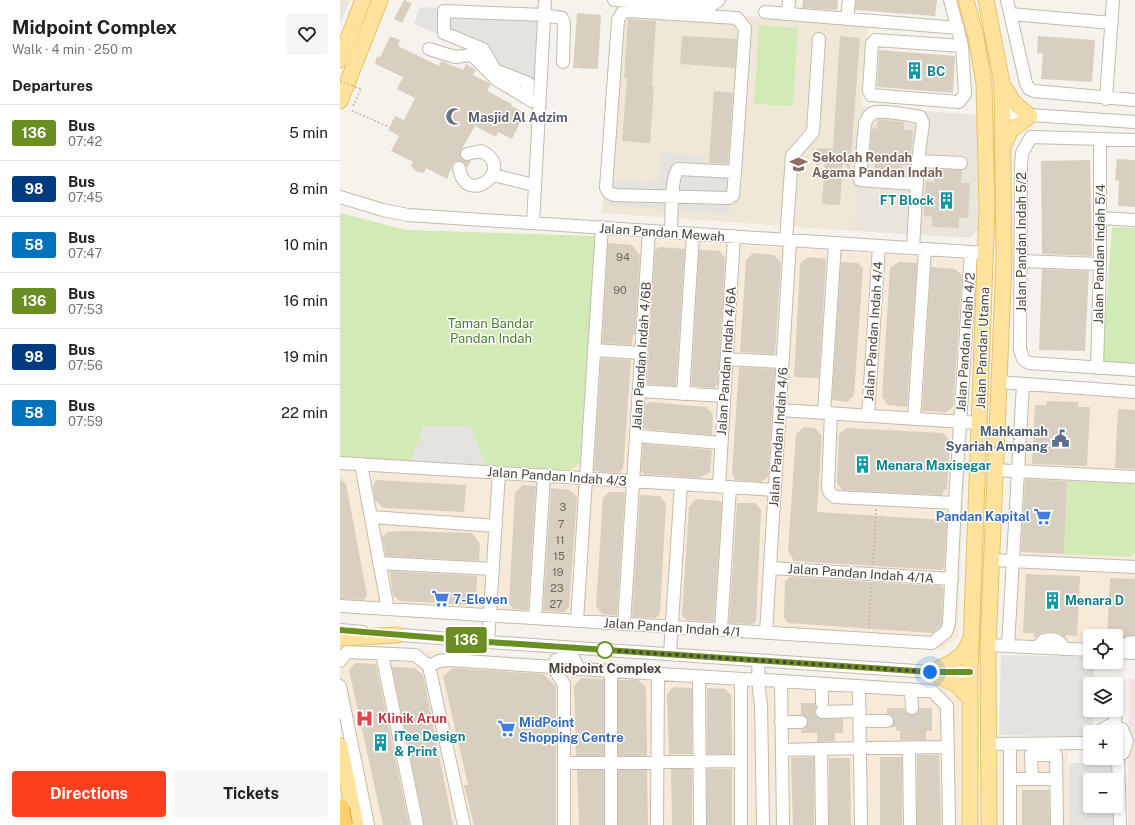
<!DOCTYPE html>
<html lang="en">
<head>
<meta charset="utf-8">
<style>
  body { margin:0; font-family:"Public Sans",sans-serif; background:#f6f6f6; color:#202124; height:100vh; display:flex; flex-direction:column; font-size:15px; white-space:nowrap }
  * { box-sizing:border-box; margin:0 }
  p { font-size:13px; color:#757577 }
  .icon { flex:none; width:22px; height:22px; fill:none; stroke:currentColor; stroke-width:2; stroke-linecap:round; stroke-linejoin:round }
  .map { position:relative; flex:1; overflow:hidden }
  .sheet { display:flex; flex-direction:column; background:#fff; width:340px }
  .sheet>* { flex:none }
  .badge { padding:0 8px; border-radius:3px; font-size:14px; line-height:26px }
  .buttons { position:absolute; left:743px; top:629px; display:grid; gap:8px }
  .buttons a { display:grid; place-items:center; width:40px; height:40px; border-radius:4px; background:#fff; box-shadow:0 2px 6px #0003; font-size:20px }
  .you { position:absolute; width:20px; height:20px; margin:-10px; border:3px solid #fff; border-radius:50%; background:#1a73e8; box-shadow:0 0 0 6px #1a73e833 }
  .map>.badge { position:absolute; translate:-50% -50%; box-shadow:0 0 0 2px #fff }
  h2 { padding:0 12px; font-size:15px; line-height:36px }
  .round { display:grid; place-items:center; flex:none; width:42px; height:42px; border-radius:4px; background:#f6f6f6 }
  .overview { display:flex; align-items:center; justify-content:space-between; height:68px; padding:0 12px }
  h1 { font-size:19px; font-weight:700; line-height:30px }
  .cta { display:flex; gap:8px; margin-top:auto; padding:8px 12px }
  .cta a { flex:1; height:46px; border-radius:4px; background:#fc3f1d; color:#fff; font-size:16px; font-weight:700; line-height:46px; text-align:center }
  .cta a+a { background:#f6f6f6; color:#202124 }
  ul { padding:0; list-style:none }
  li { display:flex; align-items:center; gap:12px; height:56px; padding:0 12px; border-top:1px solid #e0e0e0 }
  li div { flex:1 }
  li b { display:block; font-size:15px }
  li em { font-style:normal }
  li .badge { min-width:44px; font-weight:700; text-align:center }
  main { display:flex; flex:1; min-height:0 }
  .map>svg:first-child { display:block }
  .residential { fill:#eae5da }
  .commercial { fill:#f7ead8 }
  .education { fill:#efe8d6 }
  .medical { fill:#f6e3e0 }
  .green { fill:#d2eab5 }
  .parking { fill:#e5e3e0; fill-rule:evenodd }
  .building { fill:#d8cfc1 }
  .lines { fill:none; stroke-linecap:round; stroke-linejoin:round }
  .minor-tunnel { stroke:#d4d0c8; stroke-width:12; stroke-dasharray:12 6; stroke-linecap:butt }
  .minor-casing { stroke:#c2bbae; stroke-width:14 }
  .major-casing { stroke:#e6c16a; stroke-width:17 }
  .path { stroke:#c4b79f; stroke-width:1.5; stroke-dasharray:2 2; stroke-linecap:butt }
  .minor { stroke:#fff; stroke-width:12 }
  .major { stroke:#ffe39c; stroke-width:15 }
  .highway-bridge-casing { stroke:#e0a43c; stroke-width:20; stroke-linecap:butt }
  .path-bridge { stroke:#c4b79f; stroke-width:1.5; stroke-dasharray:2 2; stroke-linecap:butt }
  .highway-bridge { stroke:#ffcf6e; stroke-width:18 }
  .line-casing { stroke:#fff; stroke-width:9 }
  .line { stroke:#6b8e23; stroke-width:6 }
  .walk { stroke:#4b4439; stroke-width:4; stroke-dasharray:0 7.2 }
  .stop-dot { fill:#fff; stroke:#6b8e23; stroke-width:2 }
  .labels { text-anchor:middle; stroke-width:3; stroke-linejoin:round; paint-order:stroke }
  .number-label { font-size:11px; fill:#6e675b }
  .culture-label { font-size:13px; font-weight:bold; fill:#0d838f; stroke:#fff; text-anchor:start }
  .worship-label { font-size:13px; font-weight:bold; fill:#5b616d; stroke:#fff; text-anchor:start }
  .education-label { font-size:13px; font-weight:bold; fill:#785e54; stroke:#fff; text-anchor:start }
  .street-label { font-size:13px; fill:#4b4439; stroke:#fff }
  .park-label { font-size:13px; fill:#4a7f2a; stroke:#fff }
  .service-label { font-size:13px; font-weight:bold; fill:#4e5e75; stroke:#fff; text-anchor:end }
  .shop-label { font-size:13px; font-weight:bold; fill:#366cbe; stroke:#fff; text-anchor:start }
  .stop-label { font-size:13px; font-weight:bold; fill:#4b4439; stroke:#fff }
  .health-label { font-size:13px; font-weight:bold; fill:#be3a42; stroke:#fff; text-anchor:start }
</style>
</head>
<body>
<main>
<section class="sheet">
<div class="overview"><div><h1>Midpoint Complex</h1><p>Walk · 4 min · 250 m</p></div><a class="round"><svg class="icon" aria-label="heart" viewBox="0 0 24 24"><path d="M12 20l-8-8c-3-5 5-10 8-4 3-6 11-1 8 4z"/></svg></a></div>
<h2>Departures</h2>
<ul>
<li><span class="badge" style="background:#6b8e23;color:#fff">136</span><div><b>Bus</b><p>07:42</p></div><em>5 min</em></li>
<li><span class="badge" style="background:#003b80;color:#fff">98</span><div><b>Bus</b><p>07:45</p></div><em>8 min</em></li>
<li><span class="badge" style="background:#0072bc;color:#fff">58</span><div><b>Bus</b><p>07:47</p></div><em>10 min</em></li>
<li><span class="badge" style="background:#6b8e23;color:#fff">136</span><div><b>Bus</b><p>07:53</p></div><em>16 min</em></li>
<li><span class="badge" style="background:#003b80;color:#fff">98</span><div><b>Bus</b><p>07:56</p></div><em>19 min</em></li>
<li><span class="badge" style="background:#0072bc;color:#fff">58</span><div><b>Bus</b><p>07:59</p></div><em>22 min</em></li>
</ul>
<div class="cta"><a>Directions</a><a>Tickets</a></div>
</section>
<div class="map">
<svg width="795" height="825" viewBox="0 0 795 825">
  <rect width="100%" height="100%" fill="#f6f3ec"/>
  <!-- residential -->
  <path class="residential" d="M0 0H10L0 24Z
    M522 106 637 115 638 229 630 238 513 231Z"/>
  <!-- commercial -->
  <path class="commercial" d="M255 236 635 260 617 637 601 650 0 613V456L230 470 240 463Z
    M686 388 795 395V649L776 648V636H750V647L672 643Z
    M5 644 439 677 600 684 619 700 621 825H23L0 707V650Z
    M660 748 728 749 729 825H660Z"/>
  <!-- education -->
  <path class="education" d="M277 7 528 25 513 231 262 213Z"/>
  <!-- medical -->
  <path class="medical" d="M789 679H795V825H788Z"/>
  <!-- green -->
  <path class="green" d="M419 25 458 28 453 106 414 104Z
    M0 213 67 230 255 236 240 463 230 470 145 465 131 427 84 426 71 461 0 456Z
    M772 227 795 228V364L762 362Z
    M727 481 793 484 795 486V552L791 557 724 554Z"/>
  <!-- parking -->
  <path class="parking" d="M80 7 200 12 195 86H181L138 49 124 45 74 24Z
    M320 152 365 156 364 167 393 169 389 215 266 205 268 179 318 183Z
    M84 426 131 427 145 465 71 461Z
    M661 655 750 657V662H754V684H750V710H753V732H750V737L659 735Z
    M729 763H776V825H729ZM750 780H776V806H750Z"/>
  <!-- building -->
  <path class="building" d="M64 0 72 3 62 23 54 19Z
    M463 0H498L497 10 462 8Z
    M516 0H597L595 16 515 10Z
    M237 13 261 15 258 69 233 68Z
    M288 19 316 21 312 86H314L310 143 282 141 287 78H284Z
    M50 36 60 40 58 46 99 66 101 61 123 70 126 64 136 70 133 75 151 84 147 91 172 104 171 106 185 113 172 139 158 132 156 137 135 126 120 152 122 159 131 161 127 168 123 162 116 161 113 164 107 179 86 168 84 173 77 172 71 166 73 162 51 151 59 136 48 130 55 116 64 120 75 98 57 89 63 77 35 64 37 56 40 58Z
    M342 36 397 39 395 68 340 64Z
    M500 36 520 38 510 170 503 162 500 205H497L482 204 485 159 476 167 477 148 493 149Z
    M698 36 755 40 752 82 701 79 703 53H697Z
    M539 50 615 56 613 93 537 87Z
    M374 91 393 93 388 164 369 163Z
    M538 119 564 122V130H573L570 165H562V175L535 174V163H529L532 128 537 129Z
    M777 159 795 160V207L778 206 779 181 775 180Z
    M750 160 752 256 702 254 701 161Z
    M595 169 622 170 621 183H630L628 218H619V228L592 227V217L584 216 586 181 594 182Z
    M268 243 292 245 300 255 295 335H293L292 345 262 343Z
    M320 247 345 249 336 386 307 384 315 250Z
    M359 250 380 251 385 259 378 384 375 388 351 387Z
    M413 253 434 255 441 263 435 354 400 352 406 260Z
    M468 257 486 259 479 378 454 377 460 264Z
    M501 262 518 263 523 268 514 395 508 402 492 400Z
    M559 262 577 263 567 407 548 405 542 397 550 268Z
    M591 267 615 269 622 275 613 407 606 412 582 411Z
    M702 269 749 271 745 351 699 350Z
    M261 358 291 360 284 458 283 468 279 473 254 471Z
    M399 367 435 369 428 477 421 482 395 480 392 472Z
    M707 401 739 402 738 407H750L747 466 692 464 695 405H706Z
    M310 402 366 407 373 414 372 435 304 429 305 405Z
    M778 409 795 410V469L775 468Z
    M464 427 475 428 482 436 477 512 605 520 607 522 604 568 601 570 454 561 448 551 456 434Z
    M507 428 603 433 610 440 607 490H604L602 495 502 490 497 483 499 434Z
    M303 444 372 450 370 472 359 478 304 474 301 471Z
    M0 478 6 484 27 595 24 600 0 599Z
    M685 479 727 481 724 554 681 552Z
    M36 480 126 485 124 512 43 508 35 500 33 486Z
    M182 485 196 486 188 610 173 609 169 603 175 493Z
    M211 488 230 490 237 497 229 607 224 612 203 611Z
    M269 492H285L277 616 262 614 256 606 263 498Z
    M300 495 320 496 326 504 320 613 316 618 292 617Z
    M356 499 380 501 382 503 374 622 347 620 342 616 349 507Z
    M397 503H415L421 510 416 621 413 624 389 623Z
    M63 531 132 533 140 544 139 561 46 556 42 537 47 532Z
    M50 571 137 576 136 599 131 605 60 601 53 595Z
    M686 574 740 576 737 636 726 635V638L719 633 710 632 702 633 694 638V633H683Z
    M450 577 601 586 603 589 602 622 600 627 593 633 448 623 444 617 445 581Z
    M770 578 795 579V635L786 636 779 642 778 638 776 636H767Z
    M15 663 36 664 69 825H43L9 670Z
    M52 667 75 668 83 675 113 825H84Z
    M113 668 203 674 216 686V825H134L124 785H128L103 676Z
    M241 678 264 679V756H236L234 686Z
    M278 680H298L306 687 307 756H278Z
    M333 687 352 688V754H329L327 694Z
    M367 688 385 689 391 695 392 754H367Z
    M461 703H475L476 708 475 713 479 719H503V733H495V741L477 742V733H461V730L465 728 468 722 467 718 461 714Z
    M547 708H564L566 712 572 715 576 714 579 708H592V731H586V740H560V731H556V721H554L551 715 547 714Z
    M577 755H599L601 825H577Z
    M474 757V825H453L451 758Z
    M540 757H562V825H540Z
    M489 758H510L511 825H489Z
    M331 769H352V825H332Z
    M367 769H392V825H367Z
    M237 770H264V825H239Z
    M278 770H307L308 825H278Z
    M682 790H709L710 825H682Z"/>
  <g class="lines">
    <!-- minor-tunnel -->
    <path class="minor-tunnel" d="M547 721H571L572 708
      M461 722 482 721V703"/>
    <defs>
      <path id="minor" d="M274 0 371 6 379 0
        M610 0 622 46 625 94 619 102 531 95 529 90 532 44 535 40 622 46
        M667 0 686 83 689 89 694 91 795 100
        M425 12 618 28
        M448 14 449 0
        M671 14 772 23
        M507 19 509 0
        M89 49 115 57 132 55 157 80 192 101
        M187 97 188 83 155 70 143 49 104 33V11L204 15 222 18 224 23 223 62
        M766 99 773 0
        M662 113 795 122
        M795 140 691 137 682 153 681 166 680 349 683 359 689 363 795 370
        M578 161 621 163
        M119 168C126 209 178 168 141 151L127 154
        M153 175 194 185
        M0 197 43 210 68 215 646 253
        M761 218 795 220
        M193 223 205 0
        M331 232C332 217 330 179 338 169L395 172 393 195 389 198 275 195 269 193 266 188 278 20 282 13 287 11 397 18 405 28 395 172
        M446 240 452 156 473 132 479 39
        M573 248 578 161 583 123 580 117C569 115 546 111 536 112 530 113 527 118 525 123L520 180 577 184
        M681 261 760 264
        M254 350 301 353
        M387 359 443 362
        M757 368 760 264V139
        M658 382 795 392
        M299 391 384 396
        M343 394 353 234
        M440 410 639 423
        M484 413 495 243
        M528 416 539 246
        M574 418 585 249
        M296 436 381 443
        M0 463 435 490
        M21 464 48 609
        M654 470 795 477
        M379 486 394 236
        M615 503 631 252
        M31 517 156 526
        M651 560 795 567
        M39 563 153 569
        M430 568 612 579
        M0 606 592 643 606 632 609 624 615 503 495 497 490 493 488 488 491 413
        M195 618 204 475
        M237 621 262 227
        M284 624 309 231
        M0 630 23 632
        M381 630 390 487
        M426 633 450 241
        M49 634 148 642 591 672H630
        M148 642 159 473
        M648 645 750 650
        M668 646 683 384
        M697 647 704 640C713 638 720 639 724 649
        M776 652 795 653
        M780 652 788 643 795 642
        M42 654 77 825
        M330 654 341 484
        M418 660 419 690 421 704 423 825
        M0 661 7 652 75 655 89 666 124 825
        M89 666 99 661 109 660 213 667
        M213 667 224 684V825
        M213 667 216 660 226 657 234 659 239 669
        M239 669 419 680
        M359 677 360 825
        M401 679V825
        M426 680 592 691 607 706 609 825
        M441 681 443 825
        M482 684V703
        M0 686 28 825
        M519 686 521 825
        M571 689 572 708
        M775 710V727
        M482 712 520 711
        M528 721H547
        M441 722H461
        M758 732 770 725 782 729 787 741 783 753 776 756
        M649 744 750 743
        M670 744V825
        M529 748 608 747
        M569 748 570 825
        M481 749 482 825
        M442 750 520 748
        M778 755 780 825
        M324 762 401 761
        M224 763H318
        M670 779H716
        M692 779 691 755H716L717 825
        M271 825V671
        M317 825 318 674"/>
      <path id="major" d="M626 0 636 37 644 83 647 208 630 672V825
        M646 0 662 83 664 262 648 645 649 825
        M0 60 23 0
        M662 84 674 103 690 116 670 131 664 145
        M0 101 40 0
        M0 638 57 635
        M591 672C607 665 624 659 630 640
        M591 672 617 685 630 699
        M0 746 16 825"/>
    </defs>
    <!-- minor casing -->
    <use href="#minor" class="minor-casing"/>
    <!-- major casing -->
    <use href="#major" class="major-casing"/>
    <!-- path -->
    <path class="path" d="M13 106 21 89
      M12 111 47 126
      M533 563 536 509
      M529 629 531 585"/>
    <!-- minor -->
    <use href="#minor" class="minor"/>
    <!-- major -->
    <use href="#major" class="major"/>
    <defs>
      <path id="highway-bridge" d="M0 808 3 825"/>
    </defs>
    <!-- highway-bridge casing -->
    <use href="#highway-bridge" class="highway-bridge-casing"/>
    <!-- path-bridge -->
    <path class="path-bridge" d="M0 81 21 89
      M626 446 674 448 675 431 694 432"/>
    <!-- highway-bridge -->
    <use href="#highway-bridge" class="highway-bridge"/>
  </g>
  <g class="lines">
    <defs>
      <path id="line" d="M0 630 148 642 590 672H630"/>
    </defs>
    <!-- line casing -->
    <use href="#line" class="line-casing"/>
    <!-- line -->
    <use href="#line" class="line"/>
    <!-- walk -->
    <path class="walk" d="M265 650 590 672"/>
  </g>
  <!-- icons -->
  <defs>
    <symbol id="building-bare" viewBox="-9 -9 18 18"><path d="M-4-6H4V6H1V3H-1V6H-4ZM-2.5-4.3h1.7v1.8h-1.7ZM.8-4.3h1.7v1.8H.8ZM-2.5-1h1.7V.8h-1.7ZM.8-1h1.7V.8H.8Z" fill="#0f9aa8" stroke="#fff" stroke-width="2.5" paint-order="stroke"/></symbol>
    <symbol id="mosque-bare" viewBox="-9 -9 18 18"><path d="M3.5-4.9A6 6 0 1 0 3.5 4.9A5 5 0 1 1 3.5-4.9Z" fill="#6b7280" stroke="#fff" stroke-width="2.5" paint-order="stroke"/></symbol>
    <symbol id="school-bare" viewBox="-9 -9 18 18"><path d="M0-5L7-2L0 1L-7-2ZM-4 1L0 2.5L4 1V4Q0 6-4 4Z" fill="#8d6e63" stroke="#fff" stroke-width="2.5" paint-order="stroke"/></symbol>
    <symbol id="civic-bare" viewBox="-9 -9 18 18"><path d="M-.6-6.5H3V-4.5H.6V-3L4-1V1h2V6H-6V1h2V-1L-.6-3ZM-1.2 2.5V6h2.4V2.5Z" fill="#5c6f8a" stroke="#fff" stroke-width="2.5" paint-order="stroke"/></symbol>
    <symbol id="supermarket-bare" viewBox="-9 -9 18 18"><path d="M-6-5.5h2.5l.6 2H6L4.5 2H-2.5L-4.4-4H-6ZM-1.5 3.2a1.3 1.3 0 1 0 .1 0ZM3 3.2a1.3 1.3 0 1 0 .1 0Z" fill="#3f7fe0" stroke="#fff" stroke-width="2.5" paint-order="stroke"/></symbol>
    <symbol id="hospital-bare" viewBox="-9 -9 18 18"><path d="M-5-5h3v3.5h4V-5h3V5h-3V1.5h-4V5h-3Z" fill="#e0444e" stroke="#fff" stroke-width="2.5" paint-order="stroke"/></symbol>
  </defs>
  <g fill-rule="evenodd">
    <use href="#building-bare" x="562" y="58" width="25" height="25"/>
    <use href="#mosque-bare" x="102" y="104" width="25" height="25"/>
    <use href="#school-bare" x="446" y="152" width="25" height="25"/>
    <use href="#building-bare" x="594" y="188" width="25" height="25"/>
    <use href="#civic-bare" x="708" y="426" width="25" height="25"/>
    <use href="#building-bare" x="510" y="452" width="25" height="25"/>
    <use href="#supermarket-bare" x="690" y="504" width="25" height="25"/>
    <use href="#supermarket-bare" x="88" y="586" width="25" height="25"/>
    <use href="#building-bare" x="700" y="588" width="25" height="25"/>
    <use href="#hospital-bare" x="12" y="706" width="25" height="25"/>
    <use href="#supermarket-bare" x="154" y="716" width="25" height="25"/>
    <use href="#building-bare" x="28" y="730" width="25" height="25"/>
  </g>
  <!-- markers -->
  <circle class="stop-dot" cx="265" cy="650" r="8"/>
  <g class="labels">
    <!-- number labels -->
    <g class="number-label">
      <text x="283" y="261">94</text>
      <text x="280" y="294">90</text>
      <text x="223" y="511">3</text>
      <text x="221" y="528">7</text>
      <text x="220" y="544">11</text>
      <text x="219" y="560">15</text>
      <text x="218" y="576">19</text>
      <text x="217" y="592">23</text>
      <text x="216" y="608">27</text>
    </g>
    <!-- culture labels -->
    <g class="culture-label">
      <text x="587" y="76">BC</text>
      <text x="594" y="205" text-anchor="end">FT Block</text>
      <text x="536" y="470">Menara Maxisegar</text>
      <text x="725" y="605">Menara D</text>
      <text x="54" y="741">iTee Design<tspan x="54" dy="15">&amp; Print</tspan></text>
    </g>
    <!-- worship labels -->
    <g class="worship-label">
      <text x="128" y="122">Masjid Al Adzim</text>
    </g>
    <!-- education labels -->
    <g class="education-label">
      <text x="472" y="162">Sekolah Rendah<tspan x="472" dy="15">Agama Pandan Indah</tspan></text>
    </g>
    <!-- street labels -->
    <g class="street-label">
      <text transform="translate(322 232) rotate(4)" y="5">Jalan Pandan Mewah</text>
      <text transform="translate(681 242) rotate(-90)" y="5">Jalan Pandan Indah 5/2</text>
      <text transform="translate(759 254) rotate(-89)" y="5">Jalan Pandan Indah 5/4</text>
      <text transform="translate(533 331) rotate(-86)" y="5">Jalan Pandan Indah 4/4</text>
      <text transform="translate(625 342) rotate(-86)" y="5">Jalan Pandan Indah 4/2</text>
      <text transform="translate(642 348) rotate(-88)" y="5">Jalan Pandan Utama</text>
      <text transform="translate(301 356) rotate(-86)" y="5">Jalan Pandan Indah 4/6B</text>
      <text transform="translate(386 361) rotate(-86)" y="5">Jalan Pandan Indah 4/6A</text>
      <text transform="translate(438 437) rotate(-86)" y="5">Jalan Pandan Indah 4/6</text>
      <text transform="translate(217 476) rotate(4)" y="5">Jalan Pandan Indah 4/3</text>
      <text transform="translate(521 573) rotate(4)" y="5">Jalan Pandan Indah 4/1A</text>
      <text transform="translate(332 627) rotate(4)" y="5">Jalan Pandan Indah 4/1</text>
    </g>
    <!-- park labels -->
    <g class="park-label">
      <text x="151" y="328">Taman Bandar<tspan x="151" dy="15">Pandan Indah</tspan></text>
    </g>
    <!-- service labels -->
    <g class="service-label">
      <text x="708" y="436">Mahkamah<tspan x="708" dy="15">Syariah Ampang</tspan></text>
    </g>
    <!-- shop labels -->
    <g class="shop-label">
      <text x="690" y="521" text-anchor="end">Pandan Kapital</text>
      <text x="113" y="604">7-Eleven</text>
      <text x="179" y="727">MidPoint<tspan x="179" dy="15">Shopping Centre</tspan></text>
    </g>
    <!-- stop labels -->
    <g class="stop-label">
      <text x="265" y="673">Midpoint Complex</text>
    </g>
    <!-- health labels -->
    <g class="health-label">
      <text x="38" y="723">Klinik Arun</text>
    </g>
  </g>
</svg>
<div class="buttons">
<a><svg class="icon" aria-label="locate" viewBox="0 0 24 24"><circle cx="12" cy="12" r="6"/><path d="M12 2v4M12 18v4M2 12h4M18 12h4"/></svg></a>
<a><svg class="icon" aria-label="layers" viewBox="0 0 24 24"><path d="M12 4l9 5-9 5-9-5zM3 14l9 5 9-5"/></svg></a>
<a>+</a>
<a>−</a>
</div>
<div class="you" style="left:590px;top:672px"></div>
<b class="badge" style="left:126px;top:640px;background:#6b8e23;color:#fff">136</b>
</div>
</main>
</body>
</html>
